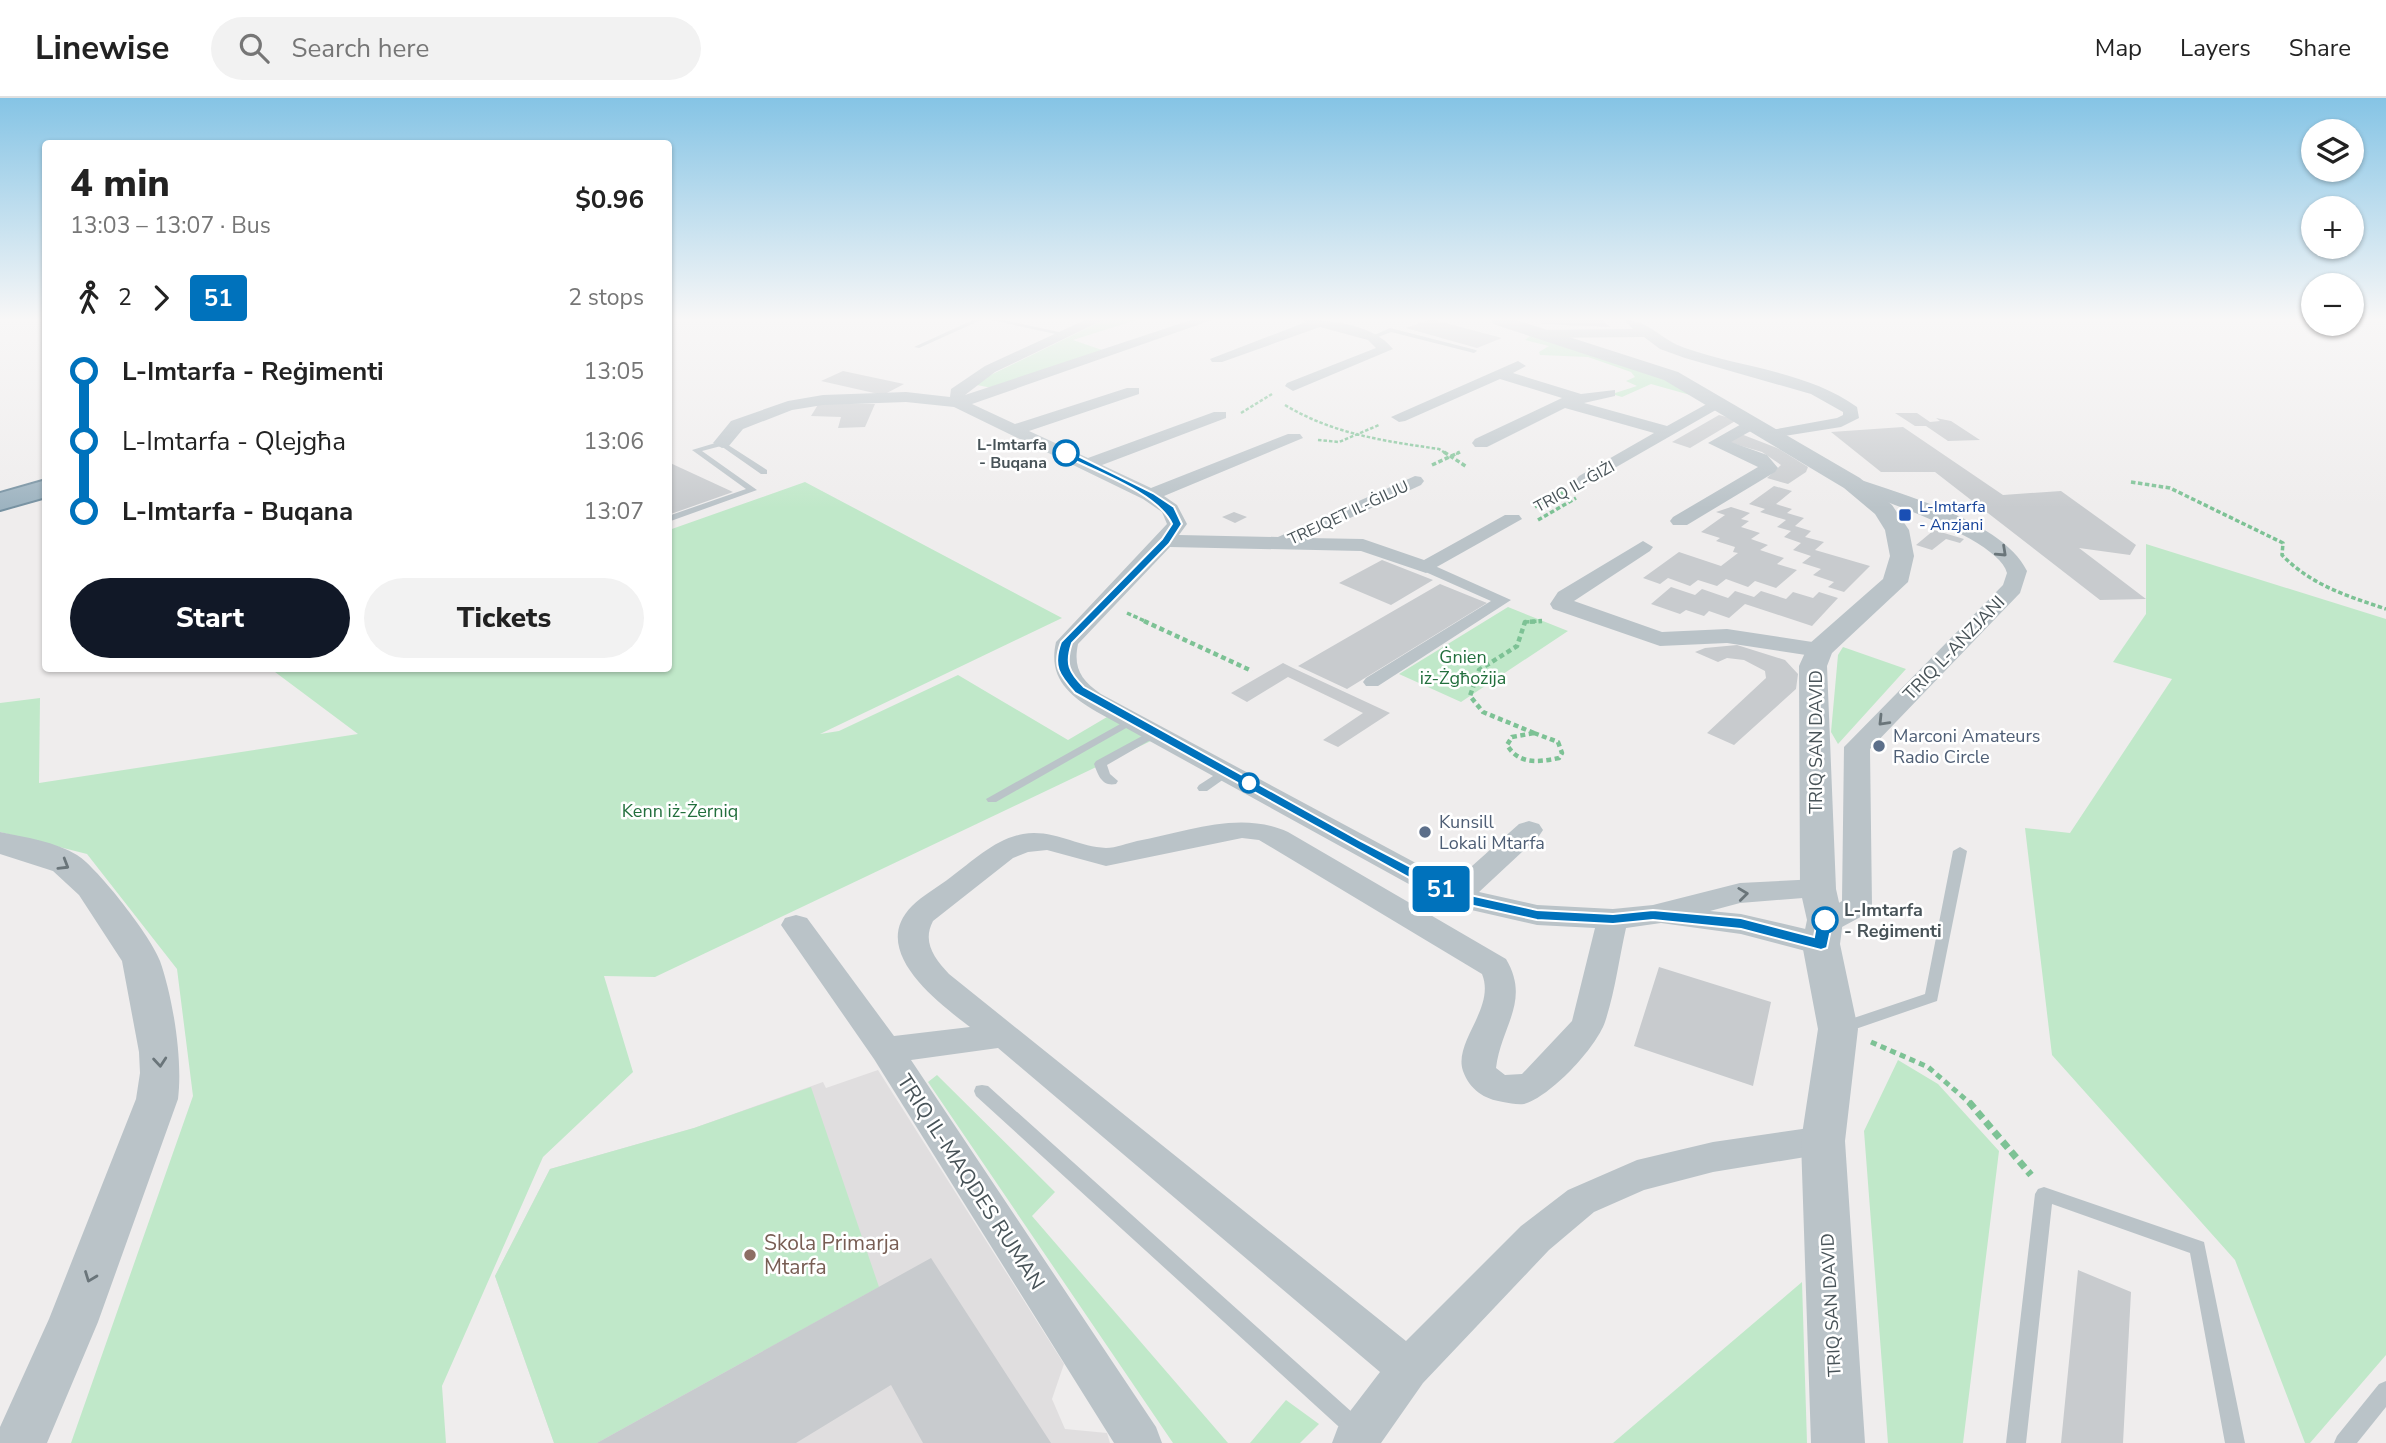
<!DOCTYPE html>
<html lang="en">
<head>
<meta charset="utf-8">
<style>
  body { margin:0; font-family:"Nunito Sans",sans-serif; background:#f2f2f2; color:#222; height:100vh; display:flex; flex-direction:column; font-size:26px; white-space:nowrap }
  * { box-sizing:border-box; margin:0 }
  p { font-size:23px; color:#767676 }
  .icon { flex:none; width:38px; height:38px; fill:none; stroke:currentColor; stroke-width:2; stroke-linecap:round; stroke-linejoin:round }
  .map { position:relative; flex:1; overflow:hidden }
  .panel { position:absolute; left:42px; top:42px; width:630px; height:532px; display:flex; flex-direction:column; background:#fff; border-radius:7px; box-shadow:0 2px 5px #0004 }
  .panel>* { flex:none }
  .badge { padding:0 14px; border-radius:5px; font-size:24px; line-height:46px }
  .controls { position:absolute; left:2301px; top:21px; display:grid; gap:14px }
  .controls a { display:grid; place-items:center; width:63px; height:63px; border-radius:50%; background:#fff; box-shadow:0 2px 5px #0004; font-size:35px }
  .map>.badge { position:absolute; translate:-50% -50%; box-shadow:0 0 0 4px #fff }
  .legs { display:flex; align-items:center; gap:10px; height:77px; padding:0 28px; font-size:23px }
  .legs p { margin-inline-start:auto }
  .head { display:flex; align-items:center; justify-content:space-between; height:119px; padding:0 28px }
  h1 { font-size:38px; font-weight:800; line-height:52px }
  .action { display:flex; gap:14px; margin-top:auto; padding:14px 28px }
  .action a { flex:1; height:80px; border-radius:42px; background:#111827; color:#fff; font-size:28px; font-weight:800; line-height:80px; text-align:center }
  .action a+a { background:#f2f2f2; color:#222 }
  ul { padding:0 28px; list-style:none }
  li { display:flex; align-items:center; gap:24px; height:70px; font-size:26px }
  li i { display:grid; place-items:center; width:10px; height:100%; margin:0 9px; background:currentColor }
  li i::after { content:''; width:18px; height:18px; margin:-9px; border:5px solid; border-radius:50%; background:#fff }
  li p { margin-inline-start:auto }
  li:first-child i { background:linear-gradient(#0000 50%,currentColor 0) }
  li:last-child i { background:linear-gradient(currentColor 50%,#0000 0) }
  header { display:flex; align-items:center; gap:42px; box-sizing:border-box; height:98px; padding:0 35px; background:#fff; border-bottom:2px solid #e0e0e0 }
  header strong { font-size:33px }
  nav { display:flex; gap:38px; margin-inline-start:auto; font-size:24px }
  .search { width:490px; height:63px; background:#f2f2f2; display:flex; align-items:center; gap:18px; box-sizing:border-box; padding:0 24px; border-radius:38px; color:#767676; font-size:26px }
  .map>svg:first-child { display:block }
  .education { fill:#e0dedf }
  .green { fill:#c0e8c9 }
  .building { fill:#c8cbce }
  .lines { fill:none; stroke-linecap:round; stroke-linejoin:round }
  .trunk-casing { stroke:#7691a1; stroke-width:4 }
  .path-far4 { stroke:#7dc295; stroke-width:2.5; stroke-dasharray:3.5 2; stroke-linecap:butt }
  .path-far3 { stroke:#7dc295; stroke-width:3.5; stroke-dasharray:4.5 2.5; stroke-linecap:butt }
  .path-far2 { stroke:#7dc295; stroke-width:4.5; stroke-dasharray:5 3.5; stroke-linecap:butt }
  .path-far1 { stroke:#7dc295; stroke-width:5; stroke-dasharray:6 4.5; stroke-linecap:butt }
  .path { stroke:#7dc295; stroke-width:7; stroke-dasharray:8 5; stroke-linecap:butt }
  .service { fill:#bac3c8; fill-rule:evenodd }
  .pedestrian { fill:#bac3c8; fill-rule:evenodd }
  .minor { fill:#bac3c8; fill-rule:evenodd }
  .tertiary { fill:#bac3c8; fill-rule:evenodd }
  .trunk { fill:#9db3c0; fill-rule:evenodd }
  .oneway { stroke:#6a757a }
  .line-1 { fill:#0072bc; stroke:#fff; stroke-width:2 }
  .stop-1-dot { fill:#fff; stroke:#0072bc; stroke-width:3.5 }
  .transit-dot { fill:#1a4fb4; stroke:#fff; stroke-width:2.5 }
  .service-dot { fill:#5c6f8a; stroke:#fff; stroke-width:2.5 }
  .education-dot { fill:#8d6e63; stroke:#fff; stroke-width:2.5 }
  .labels { text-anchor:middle; stroke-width:5; stroke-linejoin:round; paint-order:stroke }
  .far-stop-label { font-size:16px; font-weight:bold; fill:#485358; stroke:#fff; text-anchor:end }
  .far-street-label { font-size:16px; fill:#485358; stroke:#fff }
  .far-transit-label { font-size:16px; fill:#164399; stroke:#fff; text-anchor:start }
  .street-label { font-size:18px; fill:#485358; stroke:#fff }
  .park-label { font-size:18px; fill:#226f3d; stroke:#fff }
  .service-label { font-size:18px; fill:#4e5e75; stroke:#fff; text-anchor:start }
  .stop-label { font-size:18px; font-weight:bold; fill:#485358; stroke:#fff; text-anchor:start }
  .near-street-label { font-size:21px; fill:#485358; stroke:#fff }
  .near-education-label { font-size:21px; fill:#785e54; stroke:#fff; text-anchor:start }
</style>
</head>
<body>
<header>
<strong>Linewise</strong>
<div class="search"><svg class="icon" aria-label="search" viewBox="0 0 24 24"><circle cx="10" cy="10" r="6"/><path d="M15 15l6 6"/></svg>Search here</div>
<nav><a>Map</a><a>Layers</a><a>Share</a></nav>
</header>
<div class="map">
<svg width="2386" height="1345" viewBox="0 0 2386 1345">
  <rect width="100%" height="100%" fill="#efeded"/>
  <!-- education -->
  <path class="education" d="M878 972 1064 1266 1052 1301 1065 1331 1107 1335 1110 1345H554L495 1178 550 1071 694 1030 823 984 826 990Z"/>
  <!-- green -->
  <path class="green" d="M1104 222H1136L1073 242 1102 252 992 290 972 286Z
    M1530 238 1643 271 1708 302 1651 286 1622 299 1612 296 1637 288 1626 283 1635 279 1631 274 1588 259 1540 257 1539 254 1549 248 1525 242Z
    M805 384 1062 520 820 636 839 633 958 577 1068 642 1107 619 1153 642 655 879 604 878 633 974 543 1059 442 1288 446 1345H71L193 998 177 871 87 756 0 734V605L40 600 39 685 358 636 271 571 668 570 669 432Z
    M2146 446 2386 521V1257L2310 1345H2305L2235 1162 2052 957 2025 730 2070 735 2172 581 2113 564 2146 516Z
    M1508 509 1568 533 1461 604 1399 576Z
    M1843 549 1906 571 1838 646 1831 634 1838 557Z
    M1898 962 1938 986 1999 1053 1963 1345H1888L1864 1033Z
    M937 977 1055 1094 1032 1118 1228 1345H1173L928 984Z
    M811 989 879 1189 597 1345H554L495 1178 550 1071 694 1030Z
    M1802 1184 1807 1345H1613Z
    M1286 1302 1319 1326 1300 1345H1250Z"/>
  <!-- building -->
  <path class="building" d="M1428 222H1434L1502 240 1477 250 1406 230Z
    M1540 222H1602L1610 229 1541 226Z
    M843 273 904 286 883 297 821 283Z
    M819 305 875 306 865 329 838 330 841 319 811 318Z
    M1895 315H1917L1930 324 1940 323 1936 320 1951 323 1980 342 1948 343 1926 328H1915Z
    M1719 317 1737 322 1690 350 1672 344Z
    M1903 329 2003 397 2061 393 2136 447 2130 457 2079 450 2146 501 2100 502 1935 374H1881L1831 334Z
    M1741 336 1777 350 1808 369 1806 374 1788 386 1767 380 1781 367 1762 354 1728 344Z
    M668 364 733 394 668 417Z
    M1774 388 1792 393 1776 406 1792 411 1787 415 1804 420 1795 428 1811 433 1805 439 1824 444 1815 452 1870 468 1844 494 1828 489 1834 484 1813 477 1821 471 1802 465 1811 458 1793 452 1801 445 1784 439 1791 433 1777 429 1786 422 1760 414 1765 411 1749 406Z
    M1731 409 1750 415 1741 421 1749 423 1741 429 1760 435 1751 441 1768 447 1760 452 1784 460 1777 466 1797 472 1776 490 1755 483 1748 489 1726 481 1717 488 1698 482 1690 488 1668 480 1660 486 1643 480 1679 454 1721 468 1738 455 1733 454 1735 449 1716 443 1720 440 1701 434 1725 417 1716 414Z
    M1234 414 1247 419 1235 425 1222 419Z
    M1934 432 1964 441 1960 445 1946 441 1932 452 1916 447Z
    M1382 462 1433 482 1391 507 1339 485Z
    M1440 486 1487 505 1347 591 1298 568Z
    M1671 489 1695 497 1702 491 1728 500 1735 493 1754 499 1761 493 1786 501 1793 494 1813 500 1819 494 1838 500 1812 528 1745 506 1729 520 1709 513 1704 518 1686 512 1680 516 1651 506Z
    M1737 547 1785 562 1798 576 1796 591 1734 647 1707 635 1766 580 1765 573 1744 562 1727 560 1718 564 1695 554 1705 550Z
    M1283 565 1293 570 1390 615 1338 649 1323 642 1363 615 1288 579 1247 604 1231 595Z
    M1659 869 1771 904 1753 988 1634 948Z
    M931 1160 1051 1345H923L891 1287 796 1345H597Z
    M2078 1172 2131 1194 2123 1345H2061Z"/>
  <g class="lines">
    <defs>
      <path id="trunk" d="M46 382V399L0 412V395Z"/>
    </defs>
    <!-- trunk casing -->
    <use href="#trunk" class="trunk-casing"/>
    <!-- path-far4 -->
    <path class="path-far4" d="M1285 307C1333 336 1384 343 1439 351L1447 356
      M1241 315 1272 296
      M1318 342 1339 344 1379 327
      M1456 356 1461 354"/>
    <!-- path-far3 -->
    <path class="path-far3" d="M1444 354 1467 369
      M1432 367 1460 354
      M2131 384 2170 390 2283 445 2282 457C2311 487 2347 498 2386 511
      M1535 409 1564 394
      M1538 422 1576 400
      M1127 515 1147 524
      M1525 524 1542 523"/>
    <!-- path-far2 -->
    <path class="path-far2" d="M1144 523 1252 573
      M1534 635 1483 614 1470 598 1479 572 1517 548 1525 524 1542 523
      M1534 635 1558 644 1562 655 1559 660C1539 664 1519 667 1507 647L1512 639Z"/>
    <!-- path-far1 -->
    <path class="path-far1" d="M1871 944 1928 969 1971 1006"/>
    <!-- path -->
    <path class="path" d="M1969 1004 2031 1077"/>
    <!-- service -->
    <path class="service" d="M973 222H981L919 250 914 249Z
      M991 222H1004L1068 236 1065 238Z
      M1390 230 1476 252 1477 253 1474 255 1391 234 1373 241 1370 239Z
      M722 343 767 372V376H761L721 348 702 353 757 392 668 424V418L746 391 692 352Z
      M1131 620 1137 623 1135 625 996 704H988L986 701Z
      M1155 631 1159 633 1161 635 1159 637 1107 667 1110 676 1118 683 1116 686C1102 689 1098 677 1094 666L1096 663Z
      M1227 669 1231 670 1233 673 1231 676 1207 693H1199L1197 690 1199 687Z
      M1960 749 1967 753 1937 903 1841 936 1836 934 1833 930 1836 926 1925 896 1953 753Z
      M982 987 988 988 1363 1324 1366 1331 1363 1338 1356 1341 1349 1338 976 998 974 993 976 988Z
      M2044 1089 2204 1144 2245 1345H2225L2190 1155 2052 1106 2026 1345H2006L2035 1096 2038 1091Z
      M2386 1283V1309L2357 1345H2334L2337 1338 2379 1286Z"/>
    <!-- pedestrian -->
    <path class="pedestrian" d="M1426 464 1511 502 1378 588H1366L1363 584 1366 580 1491 503 1421 472V466Z"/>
    <!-- minor -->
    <path class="minor" d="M1085 222H1103L995 274 965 297 1191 222H1212L972 306 1015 326 1127 290H1139V296L1029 333 1088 360 1214 314H1226V320L1102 367 1151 390 1288 336H1300L1303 340 1164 398 1177 407 1187 426 1179 437 1278 439 1415 378 1421 379 1424 383 1421 387 1307 440 1363 441 1424 462 1505 417H1519L1522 421 1426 475 1361 453 1170 449 1078 546C1073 570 1081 582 1101 596L1453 785 1519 726 1529 723 1539 726 1543 732 1539 738 1479 794 1537 807 1613 811 1653 807 1740 785 1818 781 1828 784 1833 791 1828 798 1740 805 1710 813 1741 816 1814 833 1810 827 1814 820 1842 803 1844 649 2003 487 2007 475C1999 441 1879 401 1846 389L1843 385 1852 379 1858 381C1907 398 2003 424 2027 473L2020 495 1870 651 1872 808 1868 815 1827 837 1837 846 1832 854 1821 857 1741 836 1661 825 1626 830C1619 861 1615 894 1605 924 1596 950 1550 999 1524 1006 1517 1007 1510 1005 1503 1004 1484 1001 1470 992 1463 973 1453 944 1496 910 1482 876L1259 742 1242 740 1106 768 1047 752 1028 754 1013 760 933 823C922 844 934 860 949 876L1406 1243 1521 1128 1568 1092 1637 1062 1713 1044 1823 1028 1836 1032 1841 1043 1836 1054 1713 1074 1644 1092 1594 1114 1549 1152 1423 1285 1381 1345H1332L1338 1329 1380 1274 998 950 911 962 1156 1329 1162 1345H1114L874 961 781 827 785 820 796 817 807 820 894 938 970 929C937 904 868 852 912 808 923 797 938 789 951 779 973 763 995 741 1023 736 1054 731 1077 749 1106 750 1116 750 1128 745 1137 743 1186 734 1240 712 1288 734L1506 861C1531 903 1501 928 1496 970L1505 977 1522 976 1572 923 1595 830 1537 827 1445 806 1097 614C1068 597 1048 579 1056 544L1167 426 1162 414 1143 401 954 309 906 304 823 307 792 312 743 331 728 349 722 350 713 345 731 323 788 303 823 297 906 294 950 299 951 291 985 268Z
      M1304 222C1333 222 1374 227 1393 251L1293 293 1285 288 1287 285 1376 250 1368 242 1320 229 1222 264H1212L1210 261 1306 224Z
      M1624 222C1649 222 1661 242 1685 250 1742 270 1807 273 1857 309L1859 320 1841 329 1766 341 1763 337 1766 333 1837 320 1843 317V314L1811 296 1685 260 1660 251 1644 239 1536 240 1529 236 1536 232 1633 231Z
      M1518 263 1526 268 1513 275 1581 296 1615 292V298L1584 305 1667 328 1714 302 1720 300 1728 305 1585 387 1579 386 1576 382 1579 378 1654 335 1565 310 1487 349H1475L1472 345 1475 341 1562 300 1500 281 1405 323 1399 324 1391 319Z
      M1752 320 1760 325 1758 329 1731 344 1767 357 1778 370 1775 374 1687 427H1673L1670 423 1673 419 1758 369 1708 345Z
      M1643 443 1653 449 1650 453 1574 503 1662 534 1727 531 1819 545 1830 552 1819 559 1727 545 1660 548 1553 511 1550 506 1558 494Z"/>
    <!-- tertiary -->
    <path class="tertiary" d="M1491 222H1516L1678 274 1860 380 1892 407 1909 432 1914 458 1908 484 1832 555 1827 568 1836 791 1843 822 1840 846 1858 931 1845 1043 1865 1345H1811L1801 1043 1818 931 1802 846 1807 822 1800 791 1799 568 1809 546 1883 481 1890 458 1885 432 1875 416 1844 390 1664 282 1493 226Z
      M0 734C25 739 56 744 77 757 98 770 152 840 160 863 173 900 183 962 178 1001L98 1224 47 1345H0V1329L49 1221 136 1001 140 975 139 954 122 863 79 797 53 773 0 756Z"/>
    <!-- trunk -->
    <use href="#trunk" class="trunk"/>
  </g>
  <!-- one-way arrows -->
  <defs><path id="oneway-chevron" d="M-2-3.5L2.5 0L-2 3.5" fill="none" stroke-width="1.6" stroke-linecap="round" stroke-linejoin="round" transform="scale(1.75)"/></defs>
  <g class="oneway">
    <use href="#oneway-chevron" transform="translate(2002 454) rotate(43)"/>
    <use href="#oneway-chevron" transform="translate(1883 623) rotate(134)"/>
    <use href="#oneway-chevron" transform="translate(64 767) rotate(31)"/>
    <use href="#oneway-chevron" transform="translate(1743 796) rotate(-7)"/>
    <use href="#oneway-chevron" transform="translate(160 964) rotate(85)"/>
    <use href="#oneway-chevron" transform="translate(90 1179) rotate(111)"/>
  </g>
  <!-- sky -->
  <linearGradient id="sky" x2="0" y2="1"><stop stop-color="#85c4e5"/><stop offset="0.54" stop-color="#f8f7f7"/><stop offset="1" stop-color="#f8f7f7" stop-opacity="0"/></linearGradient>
  <rect width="2386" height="410" fill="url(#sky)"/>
  <!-- line-1 -->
  <path class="line-1" d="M1066 352 1153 395 1174 409 1182 426 1169 446 1072 545C1065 566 1069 574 1084 589L1361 743 1461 795 1537 812 1613 816 1653 812 1741 820 1814 839 1817 822 1825 816 1833 822 1827 850 1821 852 1741 831 1653 822 1613 826 1537 822 1451 803 1075 595C1059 577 1052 568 1061 544L1162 441 1172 426C1158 395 1094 373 1063 357Z"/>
  <!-- markers -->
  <g class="stop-1-dot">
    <circle cx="1066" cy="355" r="12"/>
    <circle cx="1249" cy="685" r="9"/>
    <circle cx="1825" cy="822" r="12"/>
  </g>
  <rect class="transit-dot" x="1898" y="410" width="14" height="14" rx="3.5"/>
  <g class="service-dot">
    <circle cx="1879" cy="648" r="7"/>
    <circle cx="1425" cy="734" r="7"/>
  </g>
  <circle class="education-dot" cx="750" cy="1157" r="7"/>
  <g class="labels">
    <!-- far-stop labels -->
    <g class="far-stop-label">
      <text x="1047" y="352">L-Imtarfa<tspan x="1047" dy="18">- Buqana</tspan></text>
    </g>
    <!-- far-street labels -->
    <g class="far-street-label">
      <text transform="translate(1574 388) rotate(-29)" y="6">TRIQ IL-ĠIŻI</text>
      <text transform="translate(1348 414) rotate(-25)" y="6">TREJQET IL-ĠILJU</text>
    </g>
    <!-- far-transit labels -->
    <g class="far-transit-label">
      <text x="1919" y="414">L-Imtarfa<tspan x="1919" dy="18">- Anzjani</tspan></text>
    </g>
    <!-- street labels -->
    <g class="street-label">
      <text transform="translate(1954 550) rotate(-46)" y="6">TRIQ L-ANZJANI</text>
      <text transform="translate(1816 644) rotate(-90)" y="6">TRIQ SAN DAVID</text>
      <text transform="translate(1831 1207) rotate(-93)" y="6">TRIQ SAN DAVID</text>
    </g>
    <!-- park labels -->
    <g class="park-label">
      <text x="1463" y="565">Ġnien<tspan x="1463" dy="21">iż-Żgħożija</tspan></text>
      <text x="680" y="719">Kenn iż-Żerniq</text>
    </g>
    <!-- service labels -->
    <g class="service-label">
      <text x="1893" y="644">Marconi Amateurs<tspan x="1893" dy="21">Radio Circle</tspan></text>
      <text x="1439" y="730">Kunsill<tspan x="1439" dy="21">Lokali Mtarfa</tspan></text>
    </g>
    <!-- stop labels -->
    <g class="stop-label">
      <text x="1844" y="818">L-Imtarfa<tspan x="1844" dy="21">- Reġimenti</tspan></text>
    </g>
    <!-- near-street labels -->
    <g class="near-street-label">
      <text transform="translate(971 1084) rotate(57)" y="7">TRIQ IL-MAQDES RUMAN</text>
    </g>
    <!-- near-education labels -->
    <g class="near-education-label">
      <text x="764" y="1152">Skola Primarja<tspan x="764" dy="24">Mtarfa</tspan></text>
    </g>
  </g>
</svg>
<div class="controls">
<a><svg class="icon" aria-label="layers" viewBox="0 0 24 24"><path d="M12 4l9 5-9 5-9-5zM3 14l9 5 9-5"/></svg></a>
<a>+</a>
<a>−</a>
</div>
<b class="badge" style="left:1441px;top:791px;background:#0072bc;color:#fff">51</b>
<section class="panel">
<div class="head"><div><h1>4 min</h1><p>13:03 – 13:07 · Bus</p></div><b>$0.96</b></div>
<div class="legs"><svg class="icon" aria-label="walk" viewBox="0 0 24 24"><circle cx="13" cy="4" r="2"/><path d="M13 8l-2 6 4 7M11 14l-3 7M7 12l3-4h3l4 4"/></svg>2<svg class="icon" aria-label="forward" viewBox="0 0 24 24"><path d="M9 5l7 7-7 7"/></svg><b class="badge" style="background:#0072bc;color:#fff">51</b><p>2 stops</p></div>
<ul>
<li><i style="color:#0072bc"></i><b>L-Imtarfa - Reġimenti</b><p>13:05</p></li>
<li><i style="color:#0072bc"></i><span>L-Imtarfa - Qlejgħa</span><p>13:06</p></li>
<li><i style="color:#0072bc"></i><b>L-Imtarfa - Buqana</b><p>13:07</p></li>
</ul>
<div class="action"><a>Start</a><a>Tickets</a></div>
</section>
</div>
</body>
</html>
